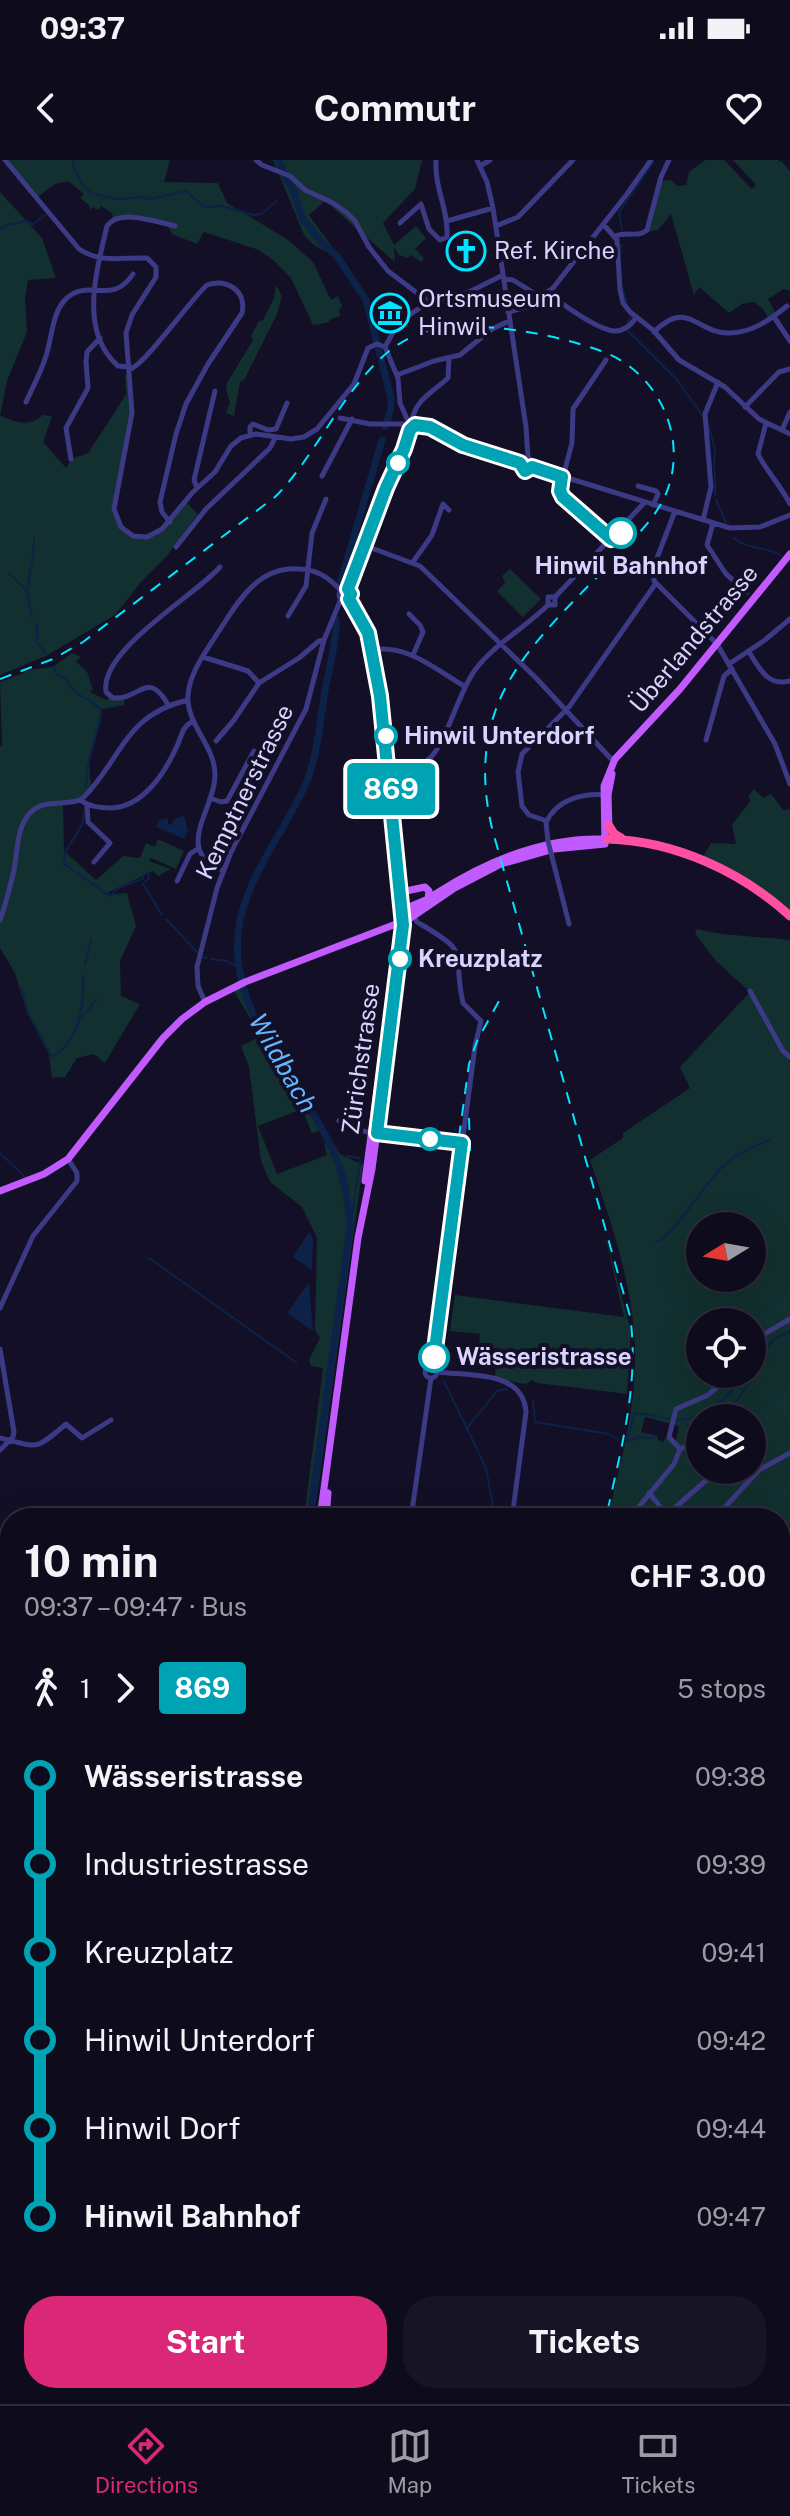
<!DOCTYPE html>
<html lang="en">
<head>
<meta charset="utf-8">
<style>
  body { margin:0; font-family:"Public Sans",sans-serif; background:#171425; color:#f1f3f6; height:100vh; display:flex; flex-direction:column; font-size:30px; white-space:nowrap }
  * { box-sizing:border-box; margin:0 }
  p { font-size:26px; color:#9b9ba3 }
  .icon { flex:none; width:44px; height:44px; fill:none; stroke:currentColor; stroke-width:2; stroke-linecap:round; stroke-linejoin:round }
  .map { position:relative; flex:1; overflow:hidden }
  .drawer { position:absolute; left:0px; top:1348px; width:790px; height:896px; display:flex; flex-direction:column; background:#0e0b1c; border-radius:32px 32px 0 0; box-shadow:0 8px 32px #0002,0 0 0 2px #2e2b3b }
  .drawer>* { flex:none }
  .badge { padding:0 16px; border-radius:6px; font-size:28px; line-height:52px }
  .needle { width:52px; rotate:259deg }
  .buttons { position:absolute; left:686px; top:1052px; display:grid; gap:16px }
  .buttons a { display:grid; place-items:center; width:80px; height:80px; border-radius:50%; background:#0e0b1c; box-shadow:0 8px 32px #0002,0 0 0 2px #2e2b3b; font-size:40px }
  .map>.badge { position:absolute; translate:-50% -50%; box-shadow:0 0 0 4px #fff }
  .legs { display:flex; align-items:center; gap:12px; height:88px; padding:0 24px; font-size:26px }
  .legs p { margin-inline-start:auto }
  .head { display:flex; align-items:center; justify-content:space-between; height:136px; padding:0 24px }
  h1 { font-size:44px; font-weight:700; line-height:60px }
  .primary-button { display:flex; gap:16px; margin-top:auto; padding:16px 24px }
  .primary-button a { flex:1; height:92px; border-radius:32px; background:#db2777; color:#fff; font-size:32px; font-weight:700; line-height:92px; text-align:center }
  .primary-button a+a { background:#171425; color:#f1f3f6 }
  ul { padding:0 24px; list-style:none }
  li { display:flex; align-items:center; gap:28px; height:88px; font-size:30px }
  li i { display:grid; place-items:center; width:12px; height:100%; margin:0 10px; background:currentColor }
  li i::after { content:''; width:20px; height:20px; margin:-10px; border:6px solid; border-radius:50%; background:#0e0b1c }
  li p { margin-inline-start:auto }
  li:first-child i { background:linear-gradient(#0000 50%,currentColor 0) }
  li:last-child i { background:linear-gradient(currentColor 50%,#0000 0) }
  .status { display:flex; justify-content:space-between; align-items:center; height:56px; padding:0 40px; background:#0e0b1c; direction:ltr }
  .status svg { height:22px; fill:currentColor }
  header { display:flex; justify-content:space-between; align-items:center; height:104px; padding:0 24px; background:#0e0b1c; font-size:36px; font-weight:700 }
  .menu { display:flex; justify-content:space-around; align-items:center; height:112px; border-top:2px solid #2e2b3b; background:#0e0b1c; font-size:22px; color:#9b9ba3 }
  .menu a { display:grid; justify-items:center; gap:4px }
  .menu .selected { color:#db2777 }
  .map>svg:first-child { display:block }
  .green { fill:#12302f; fill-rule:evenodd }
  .water { fill:#0c2248 }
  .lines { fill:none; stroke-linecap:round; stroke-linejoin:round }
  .stream { stroke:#0c2248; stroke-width:2 }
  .river { stroke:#0c2248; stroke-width:7 }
  .minor { stroke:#3d3a85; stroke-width:5 }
  .major { stroke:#c25bff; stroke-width:7 }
  .highway { stroke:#ff4fa3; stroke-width:9 }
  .rail { stroke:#00e5ff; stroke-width:2; stroke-dasharray:12 10; stroke-linecap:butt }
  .minor-bridge { stroke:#3d3a85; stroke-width:5 }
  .line-1-casing { stroke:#fff; stroke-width:18 }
  .line-1 { stroke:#00a3b4; stroke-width:12 }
  .stop-1-dot { fill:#fff; stroke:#00a3b4; stroke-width:4 }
  .labels { text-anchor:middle; stroke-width:8; stroke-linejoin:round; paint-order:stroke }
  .poi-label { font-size:24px; fill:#d9d4ff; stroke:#130f26; text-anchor:start }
  .stop-label { font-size:24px; font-weight:bold; fill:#d9d4ff; stroke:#130f26; text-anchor:start }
  .street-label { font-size:24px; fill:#d9d4ff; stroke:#130f26 }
  .water-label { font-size:26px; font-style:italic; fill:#62b6ff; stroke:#130f26 }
</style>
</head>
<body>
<div class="status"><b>09:37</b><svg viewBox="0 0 49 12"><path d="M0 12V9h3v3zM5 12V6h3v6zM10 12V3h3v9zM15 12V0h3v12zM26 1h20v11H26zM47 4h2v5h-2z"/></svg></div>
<header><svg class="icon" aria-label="back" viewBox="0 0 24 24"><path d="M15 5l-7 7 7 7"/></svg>Commutr<svg class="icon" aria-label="heart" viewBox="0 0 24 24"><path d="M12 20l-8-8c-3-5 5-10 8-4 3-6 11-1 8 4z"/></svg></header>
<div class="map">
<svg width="790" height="2244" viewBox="0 0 790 2244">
  <rect width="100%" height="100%" fill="#130f26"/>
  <!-- green -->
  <path class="green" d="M5 0H170L164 22 218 23 227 43 287 79 313 102 331 140 338 136 342 146 339 151 340 156 329 160 330 162 313 165 291 118 274 101 259 90 204 72 197 84 172 74 167 64 128 57 113 59 112 53 101 46 98 50 93 47 90 50 89 45 80 38 84 34 68 21 55 24 36 38Z
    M273 0H422L415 29 383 63 394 85 416 66 426 78 415 89 424 98 421 102 411 95 408 98 399 95 394 87 395 102 325 41 309 55 360 125 351 121 331 94 315 86 304 75Z
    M705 0H724L752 29 756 25 733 0H779L778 2 781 1 790 11V131L784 129 768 139 776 154 768 158 763 149 754 142 742 144 729 153 699 127 694 135 671 54 658 70 644 73 660 21 671 20 677 26 686 25 689 12Z
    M0 32 42 78 56 118 28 120 25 139 27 172 7 221 0 256C17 262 28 268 43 255L52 256 43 282 66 308 71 299 88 293 113 255 126 234 125 215 131 214 133 240 115 352 128 374 153 375 185 341 198 354 167 396 142 421 115 455 46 496 0 515Z
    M276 125 282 136 277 154 244 220 240 222 234 256 226 253 230 243 226 230 227 223 253 180 251 176 259 161 263 160 274 138Z
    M510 409 541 439 523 457 497 431 505 423 502 416Z
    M72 493 81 497 76 501 87 512 93 529 90 532 106 540 110 537H125L124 545 102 549C99 584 82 592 93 631L79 643 63 644 64 691 96 720 123 696 140 698 146 683 155 687 158 679 184 691 176 709 151 698 149 701 171 709 158 716 153 711 103 735 127 733 136 766 120 801 121 836 140 844 105 903 94 894 77 898 65 917 52 918 49 894 27 853 15 813 0 788V587L2 585 0 522 34 509 53 507Z
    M754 629 763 638 771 634 783 650 790 649V756L766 736 700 701 711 683 736 684 732 665 751 640 748 637Z
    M697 769C727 777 759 776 790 780V2244H363L367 2234H780V1358H608C619 1307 635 1254 635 1201 636 1132 612 1065 590 1000L623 978V973L690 928 680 907 750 832 717 802 695 774ZM700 1066H752V1118H700ZM700 1162H752V1214H700ZM645 1257 679 1266 676 1281 665 1278 663 1282 658 1280 657 1276 641 1272ZM700 1258H752V1310H700Z
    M245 822 251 846 340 994 363 1005 314 1358H304L323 1208 311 1206 309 1200 320 1178 315 1170 317 1078 302 1047 270 1022 261 1001 249 907 241 886 261 876 232 828ZM302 949 312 973 319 971 326 984 324 985 327 995 277 1014 258 966Z
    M604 1071 631 1171 627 1234 537 1223 532 1220 526 1224 495 1219 496 1193 478 1191 480 1174 450 1171 455 1135 624 1157Z
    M10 2090V2234H359L353 2244H0V2092Z"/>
  <!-- water -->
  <path class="water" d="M184 656 188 671 184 679 156 667 159 660 168 658V664L172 665 174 659Z
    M309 1072 313 1079 312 1110 293 1097Z
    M309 1122 313 1171 287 1153Z"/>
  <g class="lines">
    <!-- stream -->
    <path class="stream" d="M73 0 74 9 82 24 91 33 106 37 118 39 141 37 151 39 186 31 204 47 222 46 253 55 261 54 277 41
      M0 70 7 65 28 61 32 65 45 55
      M622 70 619 52 653 3
      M620 96 621 85
      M622 126 627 144
      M627 166 630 157
      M628 171 677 220 702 255
      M708 264 715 289 714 310
      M715 313V335
      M716 340 726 362
      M734 378C747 390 765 386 780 395
      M789 400 790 401
      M9 413 27 431 32 456
      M27 431C29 412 35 396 34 378
      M36 465 38 472 36 481 46 494
      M53 507 58 516 67 518C71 536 90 537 101 550L100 560 87 608 86 626
      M84 650C84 677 63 682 64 704L110 736 120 727 143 719 144 714 148 713 149 718 143 724 162 755
      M166 759 197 792
      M203 797 207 798
      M211 799 227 801 240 808
      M85 805 91 781
      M21 827 28 853 52 897C79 881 85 844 83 815
      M77 864 96 840
      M0 993 25 1017
      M347 996 359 998 360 1001 350 1067
      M656 1082C678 1073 706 1018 730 1000 741 992 756 986 769 980
      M149 1098 297 1203
      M752 1207 773 1180 790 1171
      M444 1221 486 1308 495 1358
      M533 1240 535 1262 609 1274 618 1279
      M660 1257 669 1259
      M718 1258 736 1242 755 1214
      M675 1260C705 1262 730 1235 746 1214
      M687 1264 691 1269
      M467 1268 497 1231 507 1229
      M695 1270 697 1274 700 1273
      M627 1280 635 1253 657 1256
      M626 1281 641 1277 655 1278
      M780 1871 790 1857
      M783 2046 790 2041
      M0 2098 10 2096
      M780 2130H790
      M392 2244 396 2234
      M513 2244 527 2234"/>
    <!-- river -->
    <path class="river" d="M279 0 286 19 293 29 302 58 323 84 337 96 366 140 391 238V249L385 267
      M340 424 382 280
      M310 1358 350 1067C348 1042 345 1018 335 995 307 929 246 875 238 800 231 731 282 680 307 621 318 593 320 560 325 531 329 508 337 482 336 459
      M55 2244 59 2234"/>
    <!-- minor -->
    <path class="minor" d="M5 0 79 89C102 104 122 97 147 98L156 107V117L132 155 126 173 132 253 114 349 121 367 133 376 147 377 162 369 193 332 215 312 231 286 241 278 256 274 291 279 304 277 317 269 354 224 368 188 377 184 385 187
      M256 0 262 5 290 16 305 30 333 43 347 53 355 61 369 87 388 111 429 142
      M477 0 487 22 493 48 526 267 528 298
      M480 6 490 0
      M447 61 493 48
      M400 63 421 44 429 69 440 80 447 77C449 51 434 27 436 0
      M604 65 617 80 620 130 623 143 630 152 653 170 679 200 725 227 759 259 790 274
      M496 66 518 57 573 0
      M616 76C626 71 639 78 647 70L661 17 669 0
      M504 119 513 120 542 138
      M547 133C563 144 597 170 615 171 625 171 631 165 636 158
      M508 152 526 147 553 128 627 34 651 0
      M774 157 790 181
      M654 172C689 138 696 174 730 173 752 173 771 159 787 146
      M385 187 398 163 424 145 469 132 503 115
      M385 187 398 218 400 243 408 261
      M606 200 573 249 572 283 560 328 563 337 611 379
      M130 207 118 206C78 171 97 110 107 66 119 48 157 62 175 66
      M130 209C144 206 190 140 207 125 227 118 247 131 242 153L208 204 186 244 176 274 160 342 162 352 170 362
      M397 215 434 201 460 195 492 169 509 161
      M26 242C33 227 41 212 46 196 52 178 52 151 67 138 89 118 112 146 133 114
      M745 247 779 212 790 209
      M340 258 370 264H406
      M412 260C416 239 433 232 448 218L449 198
      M766 263 758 294C767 312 781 326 790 344
      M415 265 428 266 463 285 520 303
      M782 270 790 252
      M250 274V267L253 264 268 270 276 269 287 243
      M521 304a6 6 0 1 1 12 0a6 6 0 1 1-12 0Z
      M71 299 66 268 88 228 86 202 87 192 100 178
      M532 307 730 368 760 367 790 355
      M322 316 352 259
      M638 326 656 331 658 334 653 345
      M197 328 194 320 215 231
      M675 351 654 406V421L717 484 775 584 790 624
      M703 360 711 327 705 254 718 222
      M713 363 707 385 726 414 747 432
      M366 386 420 406 536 518 613 601
      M176 387 206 349 270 288 275 278
      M413 402 432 375 443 344 449 350
      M339 435a6 6 0 1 1 12 0a6 6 0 1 1-12 0Z
      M348 429 410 270
      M555 437 645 342
      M349 439 368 473 380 536 389 608 401 759
      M409 454 420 465 423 472 413 495
      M288 456 306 426 312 373 326 339
      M372 490C407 484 435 509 464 526
      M749 492C759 508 768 527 790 521
      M203 497 248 511 259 523
      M729 504 765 480 790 459
      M169 546C147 508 141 540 113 538L106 532C99 490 196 435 220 407
      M706 580 724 516 732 509
      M216 581 234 560 259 523 299 498 319 481 324 480
      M389 608C403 607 420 607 430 598 446 584 458 533 475 510 494 484 525 468 548 445H555V437H548V445
      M210 638 221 642 227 641 254 591
      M80 640C89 647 100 648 111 648 143 647 165 613 177 586 182 575 182 567 193 561
      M87 645 88 662 110 683 94 702
      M547 661 529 655 522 646 518 612 522 594 569 547 656 423
      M548 681 546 663C556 639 583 633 607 635
      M551 693 569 764
      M223 711C172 690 215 650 215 615 215 585 186 565 188 535 190 512 205 493 217 474 237 444 256 406 299 409 316 409 330 418 341 431
      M177 721 190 694 199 688
      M414 756 417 762C474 795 451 788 463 843L481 861 475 886 433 1205
      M0 760C6 744 10 727 14 710 18 690 16 658 38 647 52 640 68 646 82 639 122 600 123 555 188 540
      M750 831 783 891 790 897
      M205 842 198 826 197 807 217 728 231 692 306 549 324 480 341 439
      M339 961C362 978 432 979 462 983
      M0 1148 33 1076 77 1021V1013L68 999
      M0 1189 14 1272 13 1277 0 1290
      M752 1190 766 1173 790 1159
      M425 1212a6 6 0 1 1 12 0a6 6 0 1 1-12 0Z
      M438 1212C469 1216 523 1210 526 1252L512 1358
      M0 1278C40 1287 33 1292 66 1264L82 1278 111 1260
      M680 1289 669 1277 676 1249 708 1235 732 1214
      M649 1333 667 1355
      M411 1358 431 1218
      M635 1358 637 1349 674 1304 680 1289 690 1284 700 1285
      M663 1358 718 1310
      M715 1358 759 1310 790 1293
      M0 1530 10 1539
      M306 2244H310
      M351 2244 358 2236 365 2237"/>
    <!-- major -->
    <path class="major" d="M609 669 608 635 612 614
      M605 684 604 626 615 599 680 529 790 394
      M425 727 429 731 428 739 409 747 399 740 406 731Z
      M402 760C411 749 425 741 437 733 487 701 542 678 601 679
      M365 1021 383 886
      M0 1031 44 1014 68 999 163 878 182 859 205 842 245 822 409 759 453 729 501 704 554 689 605 684
      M320 1358 358 1078 372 1009 401 788 402 761
      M326 1358 328 1333
      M68 2244 71 2234"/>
    <!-- highway -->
    <path class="highway" d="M609 666 614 674 621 678
      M608 679C674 681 741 711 790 756"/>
    <!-- rail -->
    <path class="rail" d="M0 519 53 499 83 482 275 337C325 288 358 189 428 171 476 159 555 174 601 191 630 201 653 224 665 252 677 280 677 313 663 340 653 360 636 376 621 392 585 431 532 478 507 525 482 570 480 622 493 672L630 1156C640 1224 620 1292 606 1358
      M469 958 470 991
      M450 1043 469 904 477 881 499 841
      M780 2056 790 2049
      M357 2244 363 2234
      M524 2244 537 2234"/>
    <!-- minor-bridge -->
    <path class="minor-bridge" d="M548 681 551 693"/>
  </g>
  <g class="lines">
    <defs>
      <path id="line-1" d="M434 1197 462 983 377 973 403 765 380 536 368 473 349 439 351 434 348 429 386 328 404 289 410 270 415 265 430 267 463 285 520 303 525 311 532 307 562 317 560 331 563 337 611 379 621 373"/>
    </defs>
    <!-- line-1 casing -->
    <use href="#line-1" class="line-1-casing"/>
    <!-- line-1 -->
    <use href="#line-1" class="line-1"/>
  </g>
  <!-- icons -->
  <defs>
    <symbol id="church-ring" viewBox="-11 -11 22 22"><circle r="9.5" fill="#130f26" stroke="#00e5ff" stroke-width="1.5"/><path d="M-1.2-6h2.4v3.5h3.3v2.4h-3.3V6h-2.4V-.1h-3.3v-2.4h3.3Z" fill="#00e5ff"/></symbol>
    <symbol id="museum-ring" viewBox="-11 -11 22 22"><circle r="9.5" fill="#130f26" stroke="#00e5ff" stroke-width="1.5"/><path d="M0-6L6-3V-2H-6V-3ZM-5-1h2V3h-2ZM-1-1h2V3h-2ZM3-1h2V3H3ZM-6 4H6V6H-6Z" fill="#00e5ff"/></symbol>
  </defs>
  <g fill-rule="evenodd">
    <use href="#church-ring" x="444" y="69" width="44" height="44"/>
    <use href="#museum-ring" x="368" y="131" width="44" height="44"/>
  </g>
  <!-- markers -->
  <g class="stop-1-dot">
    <circle cx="398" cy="303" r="10"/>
    <circle cx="621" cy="373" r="14"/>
    <circle cx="386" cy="576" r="10"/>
    <circle cx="400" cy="799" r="10"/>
    <circle cx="430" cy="979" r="10"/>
    <circle cx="434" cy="1197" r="14"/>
  </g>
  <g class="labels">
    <!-- poi labels -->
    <g class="poi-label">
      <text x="494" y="99">Ref. Kirche</text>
      <text x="418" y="147">Ortsmuseum<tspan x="418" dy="28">Hinwil</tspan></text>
    </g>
    <!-- stop labels -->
    <g class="stop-label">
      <text x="621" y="414" text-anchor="middle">Hinwil Bahnhof</text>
      <text x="404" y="584">Hinwil Unterdorf</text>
      <text x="418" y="807">Kreuzplatz</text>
      <text x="456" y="1205">Wässeristrasse</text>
    </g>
    <!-- street labels -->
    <g class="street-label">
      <text transform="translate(694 479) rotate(-50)" y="8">Überlandstrasse</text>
      <text transform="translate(245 632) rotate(-64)" y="8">Kemptnerstrasse</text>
      <text transform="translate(361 899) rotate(-82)" y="8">Zürichstrasse</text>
    </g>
    <!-- water labels -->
    <g class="water-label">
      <text transform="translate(283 903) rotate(60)" y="9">Wildbach</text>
    </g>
  </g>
</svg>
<div class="buttons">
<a><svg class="needle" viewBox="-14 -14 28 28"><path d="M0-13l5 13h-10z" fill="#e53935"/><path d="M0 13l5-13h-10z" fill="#9b9ba3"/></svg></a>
<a><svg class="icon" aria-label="locate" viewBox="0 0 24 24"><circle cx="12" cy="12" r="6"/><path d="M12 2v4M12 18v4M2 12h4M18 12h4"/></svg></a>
<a><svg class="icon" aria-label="layers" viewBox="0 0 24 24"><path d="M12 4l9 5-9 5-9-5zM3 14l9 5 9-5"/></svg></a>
</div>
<b class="badge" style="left:391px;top:629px;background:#00a3b4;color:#fff">869</b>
<section class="drawer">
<div class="head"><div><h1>10 min</h1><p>09:37 – 09:47 · Bus</p></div><b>CHF 3.00</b></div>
<div class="legs"><svg class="icon" aria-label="walk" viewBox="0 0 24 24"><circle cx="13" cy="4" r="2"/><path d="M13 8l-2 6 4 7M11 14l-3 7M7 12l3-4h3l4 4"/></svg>1<svg class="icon" aria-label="forward" viewBox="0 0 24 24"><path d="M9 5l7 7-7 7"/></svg><b class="badge" style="background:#00a3b4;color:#fff">869</b><p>5 stops</p></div>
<ul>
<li><i style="color:#00a3b4"></i><b>Wässeristrasse</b><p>09:38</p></li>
<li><i style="color:#00a3b4"></i><span>Industriestrasse</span><p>09:39</p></li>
<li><i style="color:#00a3b4"></i><span>Kreuzplatz</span><p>09:41</p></li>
<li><i style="color:#00a3b4"></i><span>Hinwil Unterdorf</span><p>09:42</p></li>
<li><i style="color:#00a3b4"></i><span>Hinwil Dorf</span><p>09:44</p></li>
<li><i style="color:#00a3b4"></i><b>Hinwil Bahnhof</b><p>09:47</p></li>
</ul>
<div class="primary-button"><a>Start</a><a>Tickets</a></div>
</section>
</div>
<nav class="menu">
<a class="selected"><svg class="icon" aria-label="directions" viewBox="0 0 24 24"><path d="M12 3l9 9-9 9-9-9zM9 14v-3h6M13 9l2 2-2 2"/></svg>Directions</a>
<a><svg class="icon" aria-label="map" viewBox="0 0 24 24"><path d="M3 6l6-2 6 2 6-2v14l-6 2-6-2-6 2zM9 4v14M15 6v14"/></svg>Map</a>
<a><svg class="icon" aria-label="tickets" viewBox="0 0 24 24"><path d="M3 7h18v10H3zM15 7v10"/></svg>Tickets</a>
</nav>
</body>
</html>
